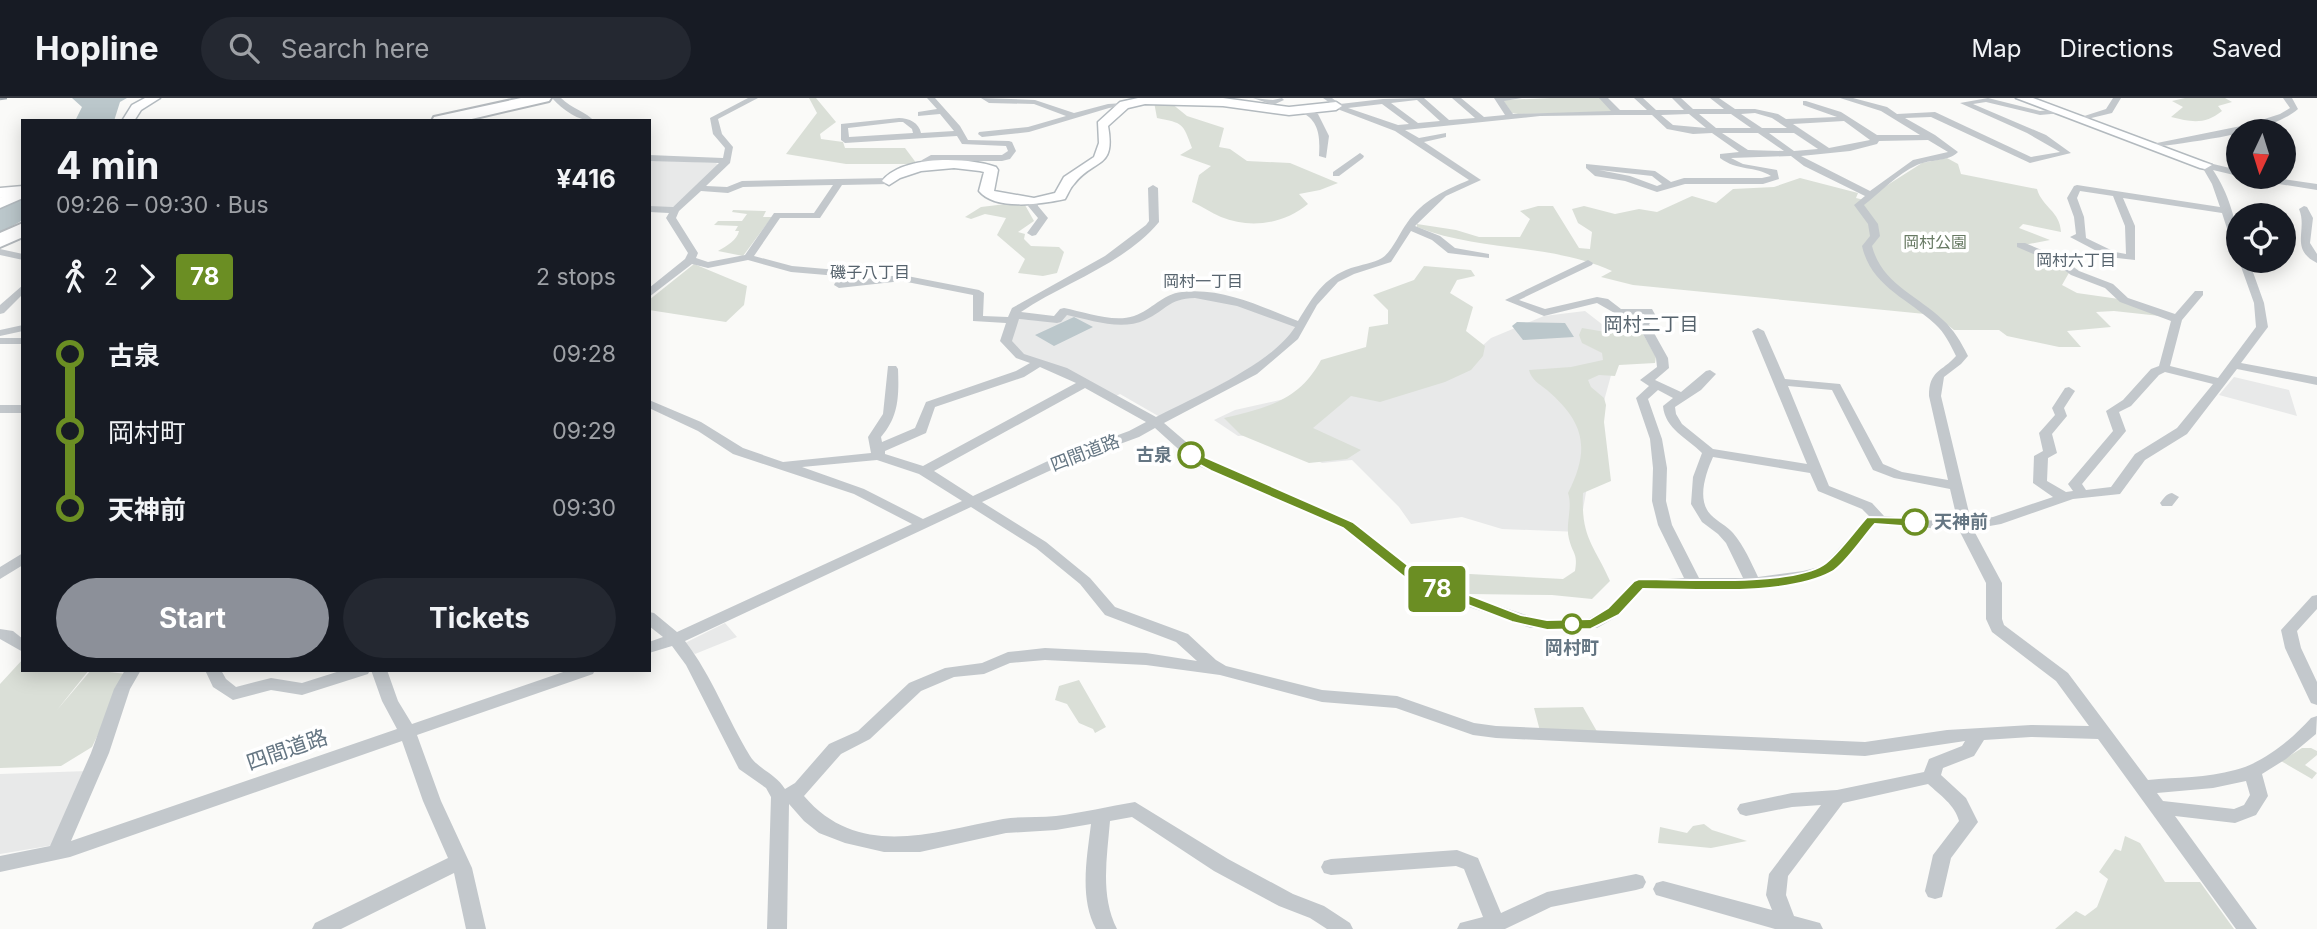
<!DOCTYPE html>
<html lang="en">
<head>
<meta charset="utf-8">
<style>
  body { margin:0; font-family:Inter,"Noto Sans JP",sans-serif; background:#242831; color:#f1f3f6; height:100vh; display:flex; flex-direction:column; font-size:26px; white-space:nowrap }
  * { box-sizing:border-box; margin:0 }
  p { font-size:23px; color:#9ea1a6 }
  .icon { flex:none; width:38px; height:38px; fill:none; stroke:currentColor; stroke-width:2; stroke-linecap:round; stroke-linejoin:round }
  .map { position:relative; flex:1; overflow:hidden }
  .drawer { position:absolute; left:21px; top:21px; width:630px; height:553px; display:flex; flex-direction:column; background:#171b24; border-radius:0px; box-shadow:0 4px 18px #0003 }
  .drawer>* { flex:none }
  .badge { padding:0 14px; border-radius:5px; font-size:24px; line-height:46px }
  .needle { width:46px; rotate:184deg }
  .tools { position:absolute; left:2226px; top:21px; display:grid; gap:14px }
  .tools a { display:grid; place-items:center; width:70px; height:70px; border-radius:50%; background:#171b24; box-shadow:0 4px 18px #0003; font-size:35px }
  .map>.badge { position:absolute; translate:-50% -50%; box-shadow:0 0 0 4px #fff }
  .legs { display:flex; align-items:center; gap:10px; height:77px; padding:0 35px; font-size:23px }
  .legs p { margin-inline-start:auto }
  .head { display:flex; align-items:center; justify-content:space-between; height:119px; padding:0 35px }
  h1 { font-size:38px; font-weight:700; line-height:52px }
  .action { display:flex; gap:14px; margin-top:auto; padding:14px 35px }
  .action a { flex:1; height:80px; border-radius:42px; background:#8c9099; color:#fff; font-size:28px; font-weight:700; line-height:80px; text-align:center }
  .action a+a { background:#242831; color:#f1f3f6 }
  ul { padding:0 35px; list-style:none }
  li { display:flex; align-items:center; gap:24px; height:77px; font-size:26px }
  li i { display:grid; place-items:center; width:10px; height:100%; margin:0 9px; background:currentColor }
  li i::after { content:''; width:18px; height:18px; margin:-9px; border:5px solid; border-radius:50%; background:#171b24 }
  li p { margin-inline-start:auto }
  li:first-child i { background:linear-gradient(#0000 50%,currentColor 0) }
  li:last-child i { background:linear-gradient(currentColor 50%,#0000 0) }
  header { display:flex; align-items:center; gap:42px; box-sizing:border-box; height:98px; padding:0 35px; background:#171b24; border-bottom:2px solid #363941 }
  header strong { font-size:33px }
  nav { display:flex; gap:38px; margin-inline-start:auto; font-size:24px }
  .search { width:490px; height:63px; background:#242831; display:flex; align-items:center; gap:18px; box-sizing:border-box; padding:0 24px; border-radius:38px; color:#9ea1a6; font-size:26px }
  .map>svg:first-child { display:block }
  .built { fill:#e8e9e9 }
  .green { fill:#dadfd7 }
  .water { fill:#bbc7cb }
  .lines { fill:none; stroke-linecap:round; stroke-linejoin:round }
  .secondary-casing { stroke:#b3babf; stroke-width:3 }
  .primary-casing { stroke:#b5babe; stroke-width:3 }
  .highway-casing { stroke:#b4b9bd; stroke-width:4 }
  .street { fill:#c3c8cc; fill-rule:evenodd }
  .secondary { fill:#fff; fill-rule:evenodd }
  .primary { fill:#fff; fill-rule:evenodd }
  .highway { fill:#fff; fill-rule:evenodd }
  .rail { stroke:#a2aab0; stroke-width:2.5; stroke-dasharray:7 3.5; stroke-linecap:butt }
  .line-1 { fill:#6b8e23; stroke:#fff; stroke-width:2 }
  .stop-1-dot { fill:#fff; stroke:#6b8e23; stroke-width:3.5 }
  .labels { text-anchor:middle; stroke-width:7; stroke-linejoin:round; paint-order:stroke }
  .far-park-label { font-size:16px; fill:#687a64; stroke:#fff }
  .far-neighbourhood-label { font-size:16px; fill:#57646e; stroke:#fff }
  .street-label { font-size:18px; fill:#657683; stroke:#fff }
  .stop-label { font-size:18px; font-weight:bold; fill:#657683; stroke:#fff; text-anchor:end }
  .neighbourhood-label { font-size:19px; fill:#57646e; stroke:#fff }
  .near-street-label { font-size:21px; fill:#657683; stroke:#fff }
</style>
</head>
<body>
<header>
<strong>Hopline</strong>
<div class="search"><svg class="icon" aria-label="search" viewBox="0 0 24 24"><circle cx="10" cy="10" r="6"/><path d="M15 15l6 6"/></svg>Search here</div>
<nav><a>Map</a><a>Directions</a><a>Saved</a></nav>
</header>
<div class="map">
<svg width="2317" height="831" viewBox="0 0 2317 831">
  <rect width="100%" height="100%" fill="#fafaf8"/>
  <!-- built -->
  <path class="built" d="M649 62 716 65 718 67 673 109H649Z
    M1184 197 1233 205 1296 227 1288 241 1248 272 1160 319 1120 296 1116 298 1031 261 1019 254 1011 242 1018 221 1059 224 1064 217H1072L1132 224Z
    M1585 213 1621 241 1599 321 1579 434 1502 431 1462 419 1411 426 1399 409 1352 362 1322 365 1272 336 1238 338 1214 322 1235 312 1315 294 1456 271 1491 240 1544 218Z
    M2234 279 2289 292 2297 318 2219 297Z
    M725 525 737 539 695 556 683 546Z
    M88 673 54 747 0 756V676Z"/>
  <!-- green -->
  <path class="green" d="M809 0H816L836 24 820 36 821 41 843 44 845 50H905L917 66H846L786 56 817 15Z
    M1551 0H1601L1614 14 1518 16 1512 15 1503 2Z
    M2185 0H2225L2232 4 2218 8 2222 13C2205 27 2191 24 2171 19L2183 9 2172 3Z
    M1154 4 1171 5 1187 18 1224 30 1219 49 1230 51 1247 63 1290 65 1338 85 1320 92 1299 96 1308 106C1284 126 1250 131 1221 119 1211 115 1202 108 1192 104L1199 77 1211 68 1180 57 1192 50C1183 25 1183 25 1157 20Z
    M1947 60 1958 66 1961 76 2037 91C2042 109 2060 113 2061 134L2023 126 2019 130 2050 142 2024 147 2070 173 2062 187 2077 195 2119 201 2160 218 2114 213 2096 214 2111 229 2067 233 2081 249H2059L2007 238 1999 232H1954L1935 217 1633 187 1601 179 1612 173C1550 145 1480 154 1417 129V126L1456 132 1479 139H1520L1530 121 1520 113 1538 108H1553L1579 150 1590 151 1592 134 1578 125 1572 111 1584 108 1615 116 1639 111 1657 114 1692 98 1716 105 1733 91 1774 89 1800 80 1858 95 1856 100 1864 102 1922 65Z
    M1006 106 1025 107 1034 123 1018 134 1025 136 1024 141 1031 148 1059 149 1064 154 1057 175 1043 178 1018 175 1025 161 997 137 1006 120 985 116 971 121 965 119 981 109Z
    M733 112 766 113 763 119H772L743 158 718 153C727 148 737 142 739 133H735L738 128 714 127 718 123H742L747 116 732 114Z
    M694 166 747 188 744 207 726 224 649 212V202Z
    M1424 168 1471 172 1475 178 1457 182 1450 195 1473 209 1466 233 1485 248 1483 258 1471 272 1445 284 1380 304 1351 298 1313 330 1361 352 1347 361 1309 365 1241 337 1224 320C1266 310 1299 303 1321 262L1366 249 1369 229 1388 226V212L1373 197 1414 182Z
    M1582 230 1623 237 1643 236 1656 259 1655 265 1619 267 1615 278 1599 277 1588 282 1591 289 1604 300 1606 307 1604 324 1611 383 1583 395C1581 440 1593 445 1610 483L1592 501 1552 497 1468 496 1444 480 1451 475 1563 481 1575 473C1578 455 1573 457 1569 441 1565 426 1573 410 1568 395 1591 350 1584 324 1547 292 1539 286 1531 281 1529 272L1571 269 1603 262 1602 255 1582 245 1579 237Z
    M23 561V572H89L57 612 91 572 127 576 92 649 61 668 0 670V586Z
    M1079 582 1106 629 1095 635 1093 631 1079 625 1067 606 1055 602 1059 588Z
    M1583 609 1599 637 1540 633 1534 610Z
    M2302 650H2311L2317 653V657L2305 667 2317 675 2312 681 2281 663Z
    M1704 726 1712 732 1747 743 1711 750 1658 745 1660 729 1687 735 1693 728Z
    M2125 738 2140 745 2165 784H2200L2234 831H2055L2076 813 2085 818 2097 809 2108 781 2099 774 2115 751 2121 753Z"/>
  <!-- water -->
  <path class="water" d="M72 0H127L120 4 114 23H75L82 9Z
    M23 99V122L0 135V111Z
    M1074 219 1093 229 1054 248 1035 237Z
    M1517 224 1565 225 1574 239 1523 242 1512 228Z"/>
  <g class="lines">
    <defs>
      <path id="secondary" d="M145 0H160L141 12 134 23H122L132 7Z
        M1138 0H1223L1289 9 1336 4 1342 8 1336 12 1289 17 1223 8 1145 6 1128 10 1108 28C1116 72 1094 60 1074 86 1070 90 1068 96 1065 101 1043 106 995 113 979 93L984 74 980 73 954 70 921 73 900 80 889 87 882 83C903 57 967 59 996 69L998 72 994 93 1034 100 1055 95 1064 79 1094 59 1099 45 1098 24 1120 4Z
        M2016 0H2033L2212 67 2205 71 2200 70Z
        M23 90V100L0 110V100Z"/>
      <path id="primary" d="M23 88V98L0 100V90Z"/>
      <path id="highway" d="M521 0H551L549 3 463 23H432L434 19Z
        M23 125V139L0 149V135Z"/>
    </defs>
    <!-- secondary casing -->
    <use href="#secondary" class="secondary-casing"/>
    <!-- primary casing -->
    <use href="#primary" class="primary-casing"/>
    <!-- highway casing -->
    <use href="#highway" class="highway-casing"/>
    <!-- street -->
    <path class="street" d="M552 0H561C572 11 587 14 594 23 578 23 563 12 552 0Z
      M748 0H758L718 21 722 36 733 49 730 65 706 88 727 89 742 83 889 80 894 83 889 86 842 87 820 120H780L754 158 792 168 849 173 850 175 846 183 902 177 979 192 984 195 983 218 1008 219 1012 210 1105 158 1146 127 1149 123 1148 90 1153 87 1158 90 1159 124C1123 167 1065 184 1021 214L1054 218 1060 211 1064 210C1085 214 1113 225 1134 218 1152 212 1162 196 1182 194 1222 189 1262 209 1298 223 1313 199 1323 180 1351 170 1360 167 1374 165 1382 160 1392 154 1400 134 1407 125 1423 102 1445 92 1469 82L1395 33 1340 12 1323 0H1332L1340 6 1383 1 1424 0 1449 22 1475 20 1452 0H1461L1484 19 1505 17 1494 0H1522L1504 3 1513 16 1611 13 1599 0H1608L1620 12H1647L1634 0H1643L1656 12H1684L1672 0H1681L1693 11H1724L1710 0H1719L1735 11H1755L1778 16 1786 21 1837 19 1803 7V3H1806L1841 14 1877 37H1920L1881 13 1840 0H1853L1887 9 1897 16 1935 14 2031 59 2060 54 2027 35 1960 5 1988 0 2040 13 2062 11V15L2040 17 1986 4 1973 6 2046 37 2071 55 2030 65 1931 19 1905 20 1935 37 1958 54C1948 64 1930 61 1917 67 1897 76 1881 94 1864 107L1878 126 1880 138 1872 148C1882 186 1917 197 1943 222 1954 232 1961 244 1968 258L1961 266 1944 279 1941 298 1971 423 1993 419 2053 399 2033 385 2034 358 2043 353 2039 335 2055 317 2052 310 2065 290 2069 289 2075 293 2064 310 2067 318 2052 336 2057 355 2048 360 2047 383 2066 394 2073 393 2068 386 2113 333 2106 313 2123 302 2151 271 2159 268 2171 223 2120 204 2105 190 2071 177 2055 165 2017 149V145H2025L2063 161 2079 173 2113 186 2128 200 2175 216 2195 193H2203V197L2182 222 2170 268 2218 280 2256 229 2254 205 2239 163H2249L2264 205 2268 229 2241 265 2317 279V287L2237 271 2187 336 2145 362 2120 396 2073 401 2001 426 1973 431 2002 485V521L2004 527 2068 575 2148 682C2177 679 2207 680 2235 672 2264 665 2292 641 2311 620L2317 618 2316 636 2286 661 2262 676 2268 698 2256 717 2235 725 2175 718 2257 831H2236L2098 641 2031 639 1984 642 1974 658 1943 670 1941 677 1966 700 1978 724 1951 760 1942 799 1935 801 1928 799 1925 793 1933 757 1959 723C1955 707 1940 697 1928 686L1843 705 1788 778 1786 797 1794 818 1820 825 1823 831H1775L1656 797 1653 791 1656 785 1663 783 1772 812 1766 797 1769 776 1821 707 1792 709 1746 718 1740 716 1737 711 1740 706 1792 695 1837 692 1924 674 1929 661 1962 648 1965 643 1865 658 1496 640 1473 637 1396 610 1322 604 1220 577 1146 567 1045 562 1010 565 984 576 954 579 921 593 870 641 841 656 804 698C859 762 932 734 1003 721 1020 718 1038 720 1056 718 1082 715 1109 708 1135 704L1228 761 1293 796 1324 808 1350 825 1353 831H1327L1310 820 1279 808 1214 773 1132 719 1110 723C1107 760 1100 797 1117 831H1096C1079 800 1087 759 1091 726L1056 732 1006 735 920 754H884L845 745 819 735 804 723 789 706 787 831H767L771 699 766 690 739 671 686 567 672 548 649 555V544L663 539 649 528V514L654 515 677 534 912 426 854 396 733 356 698 333 649 310V302L701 324 743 350 783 364 871 355 868 339 883 316 888 268H896L898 271C899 298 899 318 881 339L882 344 915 330 926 304 1016 273 1030 265 1016 260 1000 243 1006 225 973 223V197L902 183 839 190 834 187 838 178 791 174 748 162 708 170 692 166 649 199V190L685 161 688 155 666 120 669 115 649 114V108L673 109 719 65 649 63V57L723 60 725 50 713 36 710 20ZM1417 2 1440 23 1418 25 1391 5ZM1382 6 1409 26 1398 27 1348 10ZM1755 15 1772 20 1787 30H1762L1741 16ZM1689 16 1706 30 1673 27 1661 17ZM1699 16H1731L1751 30H1716ZM1616 17H1652L1667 31 1693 36 1712 35 1739 54 1720 56V60C1737 73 1756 68 1771 78L1762 80H1684L1671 84 1655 73 1586 66V70L1595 78 1625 83 1657 94 1685 86H1763L1779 81 1777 72 1743 66 1731 60 1791 58 1804 68 1865 98 1854 107 1868 126 1870 138 1862 148C1871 188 1907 200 1935 226 1945 235 1950 246 1956 258 1942 274 1929 272 1929 298L1948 382 1902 374 1883 366 1840 286 1785 281 1764 233 1758 230 1752 233 1807 366 1713 351 1682 326 1676 316 1675 309 1701 292 1716 276 1710 272 1706 273 1681 294 1655 282 1669 270 1668 260 1649 226 1657 220 1652 211H1621L1608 201 1597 199 1545 211 1519 202 1592 167 1593 165 1588 162 1505 202 1544 218 1597 205 1618 217 1644 216 1645 219 1637 225 1656 260 1657 269 1640 282 1649 288 1636 300 1650 341 1653 370 1652 403 1658 427 1684 480 1634 483 1608 510 1588 521H1538L1473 499 1423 480 1353 424 1206 361 1164 325 1257 276 1298 241 1317 207 1338 184 1354 176 1391 164 1411 133 1432 142 1448 155 1489 160V156L1455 150 1440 138 1415 128 1446 98 1481 82 1424 44 1446 39V35L1419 40 1405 32 1540 18ZM1844 23 1870 42 1829 50 1793 26ZM1722 35H1758L1784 53 1748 52ZM1769 35H1794L1818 51 1794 53ZM1928 42 1948 54 1913 62 1870 93 1801 58 1850 53 1877 46 1879 43ZM1599 72 1652 78 1662 86 1657 88 1630 78ZM833 87 814 115H774L745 157 708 164 696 160 698 155 676 120 679 113 701 93 728 95 743 89ZM1195 200 1237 208 1295 229C1272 266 1195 299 1156 319L1067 270 1024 256 1012 243 1019 221 1057 225 1061 224 1067 217C1091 222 1121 233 1145 222 1167 212 1167 201 1195 200ZM1040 269 1076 285 923 368 885 356V353L926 335 935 309 1024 279ZM2165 274 2213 286 2177 330 2135 356 2111 389 2086 392 2082 386 2126 333 2119 314 2131 308 2159 277ZM1788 288 1832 292 1873 372 1894 380 1950 391 1958 425 1884 418 1872 405 1829 388ZM1085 290 1146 324 1129 333 1050 362 973 398 934 373ZM1658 292 1673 300 1663 308C1665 331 1687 340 1702 355L1693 379 1691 406 1702 424 1718 436 1726 445 1743 480H1699L1672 427 1666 403 1667 370 1662 341 1648 301ZM1155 330 1196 367 1343 430 1413 486 1463 507 1531 530H1597L1618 518 1643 491H1753L1809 481 1833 474 1876 426H1900L1960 434 1986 485V521L1992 534 2056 583 2089 628 2031 627 1947 632 1865 644 1496 628 1474 625 1397 598 1322 592 1226 568 1216 562 1188 536 1115 509 1090 480 1046 444 982 404 1060 368 1139 339ZM1713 359 1810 375 1818 393 1862 411 1869 418 1823 468 1803 473 1758 479C1751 464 1744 448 1733 435 1727 428 1718 424 1711 417 1696 402 1706 375 1713 359ZM877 362 919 376 962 403 923 421 864 391 802 369ZM971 409 1036 450 1080 486 1105 517 1176 544 1197 563 1146 555 1045 550 1008 554 982 565 945 570 909 585 858 633 829 646 795 685 785 691C775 675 758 671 750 658 727 620 712 578 685 543ZM2246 683 2250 697 2244 707 2234 711 2163 703 2157 695 2213 690Z
      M927 0H935L960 28 968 42 1009 43 1012 44 1016 53 1010 61 1002 63H932L923 72 918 69 922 62 931 57H1002L1008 53 1006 48 962 46 957 38 845 45 841 42V26L899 20C909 20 919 25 921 35L954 33 940 16 918 18V14L937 11ZM899 24H903L912 31 913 35 849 39 848 30Z
      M981 0 1035 2 1074 15 1108 6 1124 5 1128 7 1109 10 1029 34 982 39 978 36 979 34 1028 29 1066 18 1034 6 989 5Z
      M1253 0 1273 2 1282 0 1284 2 1273 7Z
      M2113 0H2121L2112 15 2079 23 2075 21 2106 11Z
      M2283 0H2292L2298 11C2268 37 2191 43 2151 50L2147 47 2246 27 2280 16 2290 10Z
      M1303 11H1309L1318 16 1329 38 1326 60 1319 58C1320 41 1320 24 1303 15Z
      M1360 55 1364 58 1363 60 1339 78H1333V74Z
      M2205 64 2238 72V78L2213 72C2228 94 2238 125 2238 152L2233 149 2222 115 2123 100 2135 128V162L2108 159 2070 139 2076 136 2074 119 2067 100 2074 88 2077 87 2220 109 2212 86 2201 67ZM2080 93 2113 98 2125 128 2126 156 2115 154 2086 140 2084 119 2077 100Z
      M2249 79H2270L2317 86V92L2254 82Z
      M1034 101 1037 102 1038 108 1048 120 1036 137 1032 138 1027 135 1038 120 1028 108 1031 102Z
      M2304 108 2307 109 2313 120 2310 145 2317 156V165C2289 151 2308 132 2299 111Z
      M0 151 23 156V162L0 157Z
      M23 187V196L4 215 0 216V207Z
      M23 227V233L0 238V232Z
      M0 240H23V246H0Z
      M0 307H23V315H0Z
      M2172 395 2179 399 2172 408H2162L2160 405C2164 400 2166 396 2172 395Z
      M23 455V467L0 481V469Z
      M2317 497V511L2297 533 2301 550 2317 584V607L2311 605 2309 601 2285 550 2281 532 2312 498Z
      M0 531 13 533 23 541V554L0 541Z
      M125 572H141L130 591 109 655 71 743 397 631 382 603 371 572H387L398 603 412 626 569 572H595L593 576 417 637 441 703 472 770 486 831H466L454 775 341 831H312L315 825 448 760 423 703 402 643 70 759 0 774V758L50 748 91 655 114 591Z
      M205 572H221L226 581 236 589 271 580 302 585 343 572H370L368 576 302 597 271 592 233 602 213 589Z
      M1457 752 1478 760 1501 815 1547 794 1636 776 1643 778 1646 784 1643 790 1636 792 1551 809 1505 831H1457L1460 825 1483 819 1464 771 1456 768 1331 777 1324 775 1321 769 1324 763 1331 761Z"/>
    <!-- secondary -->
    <use href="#secondary" class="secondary"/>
    <!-- primary -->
    <use href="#primary" class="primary"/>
    <!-- highway -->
    <use href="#highway" class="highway"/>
    <!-- rail -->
    <path class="rail" d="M0 1 8 0"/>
  </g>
  <!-- line-1 -->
  <path class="line-1" d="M1191 353 1353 424 1423 479 1521 517 1547 522 1590 521 1608 510 1634 483 1639 481C1680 481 1791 488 1823 467 1837 458 1855 432 1867 419L1915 420 1922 424 1915 429 1875 426C1864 438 1845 467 1832 474 1786 499 1695 491 1643 491L1619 517 1591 531 1547 532 1512 524 1413 486 1343 430 1211 373 1187 360V354Z"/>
  <!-- markers -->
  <g class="stop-1-dot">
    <circle cx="1191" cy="357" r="12"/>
    <circle cx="1915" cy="424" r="12"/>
    <circle cx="1572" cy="526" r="9"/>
  </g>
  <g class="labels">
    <!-- far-park labels -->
    <g class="far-park-label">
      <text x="1935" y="150">岡村公園</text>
    </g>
    <!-- far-neighbourhood labels -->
    <g class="far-neighbourhood-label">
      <text x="2076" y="168">岡村六丁目</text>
      <text x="870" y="180">磯子八丁目</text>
      <text x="1203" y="189">岡村一丁目</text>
    </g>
    <!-- street labels -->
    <g class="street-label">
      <text transform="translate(1085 355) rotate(-21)" y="6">四間道路</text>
    </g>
    <!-- stop labels -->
    <g class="stop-label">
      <text x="1172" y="363">古泉</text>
      <text x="1934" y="430" text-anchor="start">天神前</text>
      <text x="1572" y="556" text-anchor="middle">岡村町</text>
    </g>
    <!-- neighbourhood labels -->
    <g class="neighbourhood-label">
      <text x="1651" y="233">岡村二丁目</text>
    </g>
    <!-- near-street labels -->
    <g class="near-street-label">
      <text transform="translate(287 652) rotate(-19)" y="7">四間道路</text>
    </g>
  </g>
</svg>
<div class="tools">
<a><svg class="needle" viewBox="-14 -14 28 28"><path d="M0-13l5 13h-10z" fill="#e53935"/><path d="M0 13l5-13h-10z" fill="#9ea1a6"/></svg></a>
<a><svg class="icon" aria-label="locate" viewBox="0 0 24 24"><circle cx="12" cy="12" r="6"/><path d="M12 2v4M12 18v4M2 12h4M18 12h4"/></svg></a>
</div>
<b class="badge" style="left:1437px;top:491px;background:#6b8e23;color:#fff">78</b>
<section class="drawer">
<div class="head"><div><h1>4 min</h1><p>09:26 – 09:30 · Bus</p></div><b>¥416</b></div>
<div class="legs"><svg class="icon" aria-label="walk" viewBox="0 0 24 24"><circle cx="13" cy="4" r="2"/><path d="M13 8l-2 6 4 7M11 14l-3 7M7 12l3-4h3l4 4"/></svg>2<svg class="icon" aria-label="forward" viewBox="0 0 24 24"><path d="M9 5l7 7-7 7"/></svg><b class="badge" style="background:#6b8e23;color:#fff">78</b><p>2 stops</p></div>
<ul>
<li><i style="color:#6b8e23"></i><b>古泉</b><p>09:28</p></li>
<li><i style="color:#6b8e23"></i><span>岡村町</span><p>09:29</p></li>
<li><i style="color:#6b8e23"></i><b>天神前</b><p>09:30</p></li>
</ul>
<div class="action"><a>Start</a><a>Tickets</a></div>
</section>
</div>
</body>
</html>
